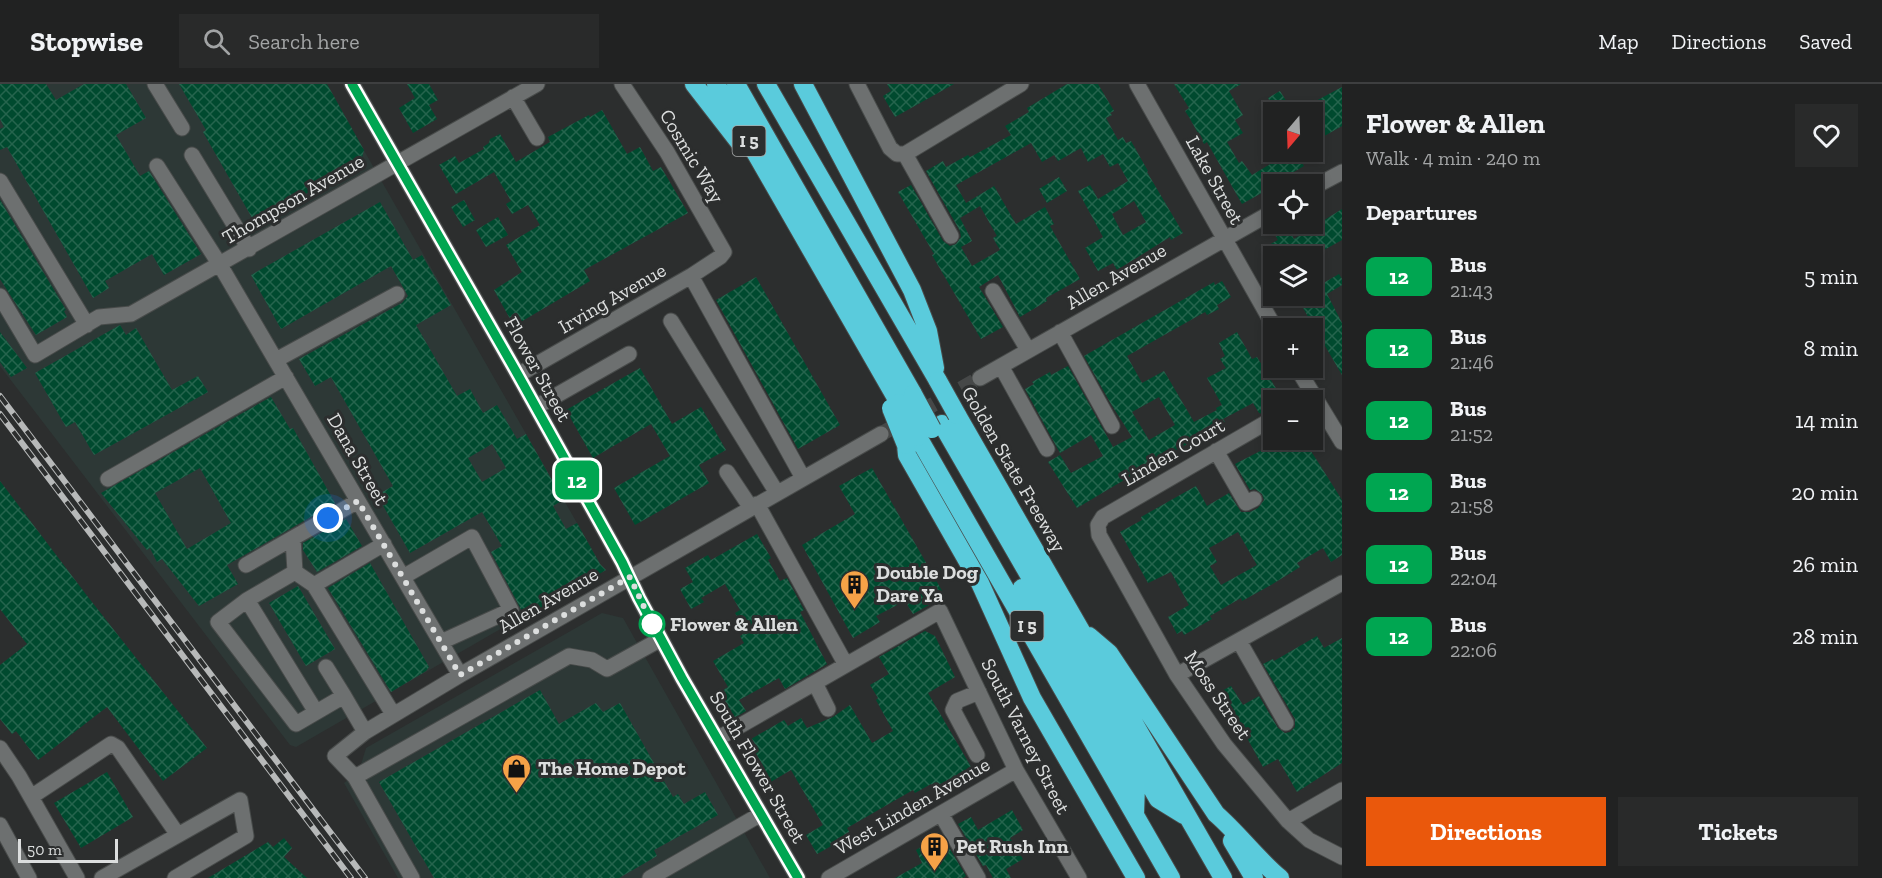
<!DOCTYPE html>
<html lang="en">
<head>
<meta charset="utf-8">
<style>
  body { margin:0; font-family:"Zilla Slab",serif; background:#292a2a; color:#f1f3f6; height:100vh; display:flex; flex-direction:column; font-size:22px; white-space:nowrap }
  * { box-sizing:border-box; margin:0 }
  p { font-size:20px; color:#a2a4a5 }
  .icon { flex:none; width:33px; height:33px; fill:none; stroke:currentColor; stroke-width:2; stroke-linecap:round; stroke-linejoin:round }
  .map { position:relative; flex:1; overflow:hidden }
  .drawer { display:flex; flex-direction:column; background:#212222; width:540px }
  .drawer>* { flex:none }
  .badge { padding:0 12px; border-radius:9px; font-size:21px; line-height:39px }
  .needle { width:39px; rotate:199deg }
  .buttons { position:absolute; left:1263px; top:18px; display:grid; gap:12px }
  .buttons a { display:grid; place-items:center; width:60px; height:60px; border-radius:0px; background:#212222; box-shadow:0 3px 9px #0003,0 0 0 2px #3e3f40; font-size:30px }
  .scale { position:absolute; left:18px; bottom:15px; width:100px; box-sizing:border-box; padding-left:6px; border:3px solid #dcdede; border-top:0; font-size:16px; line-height:21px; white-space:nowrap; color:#dcdede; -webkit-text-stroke:4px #2c2e2e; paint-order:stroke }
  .you { position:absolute; width:30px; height:30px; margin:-15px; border:4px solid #fff; border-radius:50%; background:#1a73e8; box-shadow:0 0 0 9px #1a73e833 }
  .map>.badge { position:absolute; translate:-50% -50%; box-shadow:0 0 0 3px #fff }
  h2 { padding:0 24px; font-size:22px; line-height:54px }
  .round { display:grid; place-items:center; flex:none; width:63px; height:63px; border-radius:0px; background:#292a2a }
  .overview { display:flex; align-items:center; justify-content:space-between; height:102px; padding:0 24px }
  h1 { font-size:28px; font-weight:700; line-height:45px }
  .button { display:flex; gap:12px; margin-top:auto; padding:12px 24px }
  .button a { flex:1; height:69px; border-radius:0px; background:#ea580c; color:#fff; font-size:24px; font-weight:700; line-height:69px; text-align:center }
  .button a+a { background:#292a2a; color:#f1f3f6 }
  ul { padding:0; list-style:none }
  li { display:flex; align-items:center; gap:18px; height:72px; padding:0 24px }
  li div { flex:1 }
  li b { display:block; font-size:22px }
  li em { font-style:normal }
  li .badge { min-width:66px; font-weight:700; text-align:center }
  header { display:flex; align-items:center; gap:36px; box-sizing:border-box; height:84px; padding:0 30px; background:#212222; border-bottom:2px solid #3e3f40 }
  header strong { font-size:28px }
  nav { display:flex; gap:33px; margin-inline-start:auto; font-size:21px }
  .search { width:420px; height:54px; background:#292a2a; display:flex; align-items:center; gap:15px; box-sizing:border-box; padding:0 21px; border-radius:0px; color:#a2a4a5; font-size:22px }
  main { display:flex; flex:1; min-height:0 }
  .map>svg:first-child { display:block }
  .built { fill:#2d3836 }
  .building { fill:url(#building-cross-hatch); fill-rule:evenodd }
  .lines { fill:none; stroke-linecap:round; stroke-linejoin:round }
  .minor-tunnel { stroke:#464848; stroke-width:15; stroke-dasharray:15 8; stroke-linecap:butt }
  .minor-casing { stroke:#484b4a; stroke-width:17 }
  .highway-casing { stroke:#484b4a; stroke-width:20 }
  .minor { stroke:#6d7070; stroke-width:15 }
  .highway { stroke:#5acbdc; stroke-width:18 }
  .rail-casing { stroke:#b7b9b9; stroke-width:6 }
  .rail { stroke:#2c2e2e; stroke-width:4; stroke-dasharray:11; stroke-linecap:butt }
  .highway-bridge-casing { stroke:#484b4a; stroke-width:20; stroke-linecap:butt }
  .highway-bridge { stroke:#5acbdc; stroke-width:18 }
  .line-casing { stroke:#fff; stroke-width:14 }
  .line { stroke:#00a651; stroke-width:9 }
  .walk { stroke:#dcdede; stroke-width:6; stroke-dasharray:0 10.8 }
  .stop-dot { fill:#fff; stroke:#00a651; stroke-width:3 }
  .labels { text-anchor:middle; stroke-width:6; stroke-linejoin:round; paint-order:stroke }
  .shield { fill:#2c2e2e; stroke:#a7a9a9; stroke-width:1.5 }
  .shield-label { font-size:18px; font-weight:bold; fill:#dcdede }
  .street-label { font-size:20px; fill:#dcdede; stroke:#2c2e2e }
  .poi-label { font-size:20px; font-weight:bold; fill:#dcdede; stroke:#2c2e2e; text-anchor:start }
  .stop-label { font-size:20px; font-weight:bold; fill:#dcdede; stroke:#2c2e2e; text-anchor:start }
</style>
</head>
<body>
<header>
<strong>Stopwise</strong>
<div class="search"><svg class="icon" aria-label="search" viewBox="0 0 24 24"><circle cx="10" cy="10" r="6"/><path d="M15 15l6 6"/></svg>Search here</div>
<nav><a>Map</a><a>Directions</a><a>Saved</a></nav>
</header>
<main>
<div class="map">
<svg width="1342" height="794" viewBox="0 0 1342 794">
  <defs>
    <pattern id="building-cross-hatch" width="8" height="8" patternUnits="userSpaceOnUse" patternTransform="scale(1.5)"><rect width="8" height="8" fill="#004a2f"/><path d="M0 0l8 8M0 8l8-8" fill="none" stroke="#25644d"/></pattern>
  </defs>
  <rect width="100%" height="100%" fill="#2c2e2e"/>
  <!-- built -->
  <path class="built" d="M0 0H326L601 481 599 488 296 663 290 661 0 282Z
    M602 529 623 534 770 794H398L344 699 359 687 366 664Z"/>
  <!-- building -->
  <path class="building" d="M0 0H46L56 16 84 0H126L146 34 116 51 140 92 149 87 201 170 164 191 152 170 105 197 109 204 93 214 7 63 0 66V45L4 43 0 35Z
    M179 0H327L364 66 361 78 255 139 203 48 206 46Z
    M407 0H429L438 16 429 21 437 35 413 49 399 24 415 14Z
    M887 0H954L895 33 883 12 891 7Z
    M1067 0H1098L1114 27 1110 29 1112 31 1106 34 1118 56 1123 53 1126 59 1131 57 1148 87 1147 88 1183 149 1171 156 1170 153 1117 186 1113 179 1098 187 1085 164 1103 153 1078 107 1090 101 1098 115 1128 97 1118 79 1110 83 1103 70 1088 78 1081 64 1058 77 1054 71 1042 78 1031 59 956 101 966 119 994 102 1016 140 1045 123 1054 140 1050 142 1080 195 1046 214 1047 217 1020 233 998 191 979 203 1003 243 981 255 932 171 934 170 898 108 911 101 943 157 950 162 956 160 961 153 960 147 926 87 943 77 946 83 968 71 970 73 974 71 1011 51 1005 42 1029 28 1027 24ZM1134 117 1146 138 1123 151 1112 130ZM980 122 997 152 993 154 1000 166 972 182 961 163 972 157 960 134Z
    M1174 0H1241L1229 7 1243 31 1235 36 1243 49 1227 58 1239 79 1242 77 1252 91 1277 76 1275 71 1280 68H1295L1304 82 1285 93 1286 95 1274 100V102L1242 120 1207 58 1204 60 1189 33 1185 27 1189 24Z
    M1342 3V42L1312 59V19Z
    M1280 7 1290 23 1281 28H1276L1268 14Z
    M602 26 627 70 640 63 653 87 661 83 688 129 584 186 590 197 514 242 494 206 522 188 506 161 540 141 528 121 512 130 506 120 511 117 494 88 456 110 439 81 455 72 459 79 484 65 483 63 489 59 490 55 500 50 516 78 550 58 548 53 589 31 590 33Z
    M1059 93 1067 107 1047 119 1039 105Z
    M0 116 66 226 64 227 67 233 36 251 0 195Z
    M464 116 475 136 463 143 451 123Z
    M380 118 413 176 422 171 451 221 416 241 457 312 470 305 483 329 497 321 517 355 526 350 563 416 553 422 566 445 577 439 600 480 606 486 525 533 491 468 502 462 482 428 410 469 377 411 393 402 331 293 315 302 299 275 402 219 408 212 391 182 281 245 251 191ZM492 360 506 384 482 398 468 374Z
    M1342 125V156L1313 172H1272L1267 162 1278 156 1275 151 1288 144 1294 155Z
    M498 133 508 151 486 163 476 146Z
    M1312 188 1320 201 1339 190 1342 195V201L1327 210 1342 239V291L1296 212H1312Z
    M756 193 840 341 798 365 716 216Z
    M1222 197 1231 213 1217 221 1219 225 1207 231 1205 228 1127 272 1142 299 1164 287 1194 338 1217 326 1216 324 1222 321 1207 294 1226 284 1220 275 1225 272 1219 259 1237 248 1252 275 1257 273 1283 316H1274L1273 324 1262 330 1259 329 1253 319 1223 335 1225 338 1200 351 1201 353 1161 374 1077 424 1048 378 1060 371 1071 389 1103 372 1091 351 1060 369 1025 305 1034 300 1032 298 1050 288 1051 291 1068 282 1113 363 1132 353 1111 320 1084 272 1214 198 1215 201ZM1159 313 1175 341 1149 356 1132 328Z
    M120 241 126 251 136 244 172 306 198 292 208 308 94 371 75 338 66 343 35 289Z
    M0 248 27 284 11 293 0 278Z
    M640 284 672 340 701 323 726 366 699 381 709 399 635 441 614 404 670 372 651 340 593 374 566 326Z
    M271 313 290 345 293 344 335 419 227 481 238 500 199 522 162 475 157 478 150 464 147 466 101 409ZM200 384 231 439 187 465 155 409Z
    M1282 356H1304L1342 416V471L1331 478 1323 464 1297 479 1300 483 1271 501 1242 517 1241 514 1210 532 1212 535 1184 551 1182 547 1177 550 1168 533 1189 521 1171 488 1148 499 1120 448 1142 436 1141 433 1196 402 1207 422 1229 409 1241 428H1250L1258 424 1264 416 1262 410 1255 405 1250 406 1235 380ZM1238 448 1257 481 1221 501 1210 482 1217 478 1209 464Z
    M872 384 945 512 913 530 905 517 876 532 880 538 853 554 802 461 855 430 839 402Z
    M0 397 88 513 207 664 163 697 107 623 38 676 16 647 12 650 0 635V581L27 560 0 525Z
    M346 435 362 462 317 488 303 466V459Z
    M757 450 771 474 768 476 780 497 787 494 804 526 800 528 827 580 785 605 779 594 739 616 746 627 734 634 720 608 728 603 713 577 744 559 740 552 746 548 735 529 740 526 725 500 701 514 704 518 691 525 680 505 693 498 685 484 708 471 711 476Z
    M370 479 429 583 426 587 391 608 328 504Z
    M298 502 335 565 306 582 269 519Z
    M925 547 935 552 955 593 928 609 974 688 937 710 931 700 915 709 913 706 847 744 851 751 817 770 806 751 823 741 791 686 769 699 762 686 765 685 751 661 753 660 751 655 784 636 788 642 801 634 807 644 833 633 850 621 872 659 893 647 876 616 878 614 870 601 889 590 879 573Z
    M1317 552 1324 564 1342 554V679L1297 708 1278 675 1263 683 1246 652 1243 654 1224 622 1221 623 1214 611 1231 602 1243 621 1259 612 1278 644 1285 649 1290 648 1295 643V635L1263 580 1273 575 1274 577Z
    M540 606 559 640 596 619 603 628 620 619 673 713 678 710 684 720 705 708 718 731 654 766 657 772 619 794H434L379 698Z
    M107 688 133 733 81 764 54 719Z
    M1012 726 1023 746 1010 754 1023 775 1006 785 1011 794H993L986 781 983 782 958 740 971 733 978 746Z
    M941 750 966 792 963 794H895L922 779 916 766Z
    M284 754 292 764 284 773 307 794H208L268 758 273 763Z"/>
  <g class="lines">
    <!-- minor-tunnel -->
    <path class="minor-tunnel" d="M881 350 980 294"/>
    <defs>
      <path id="minor" d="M155 0 182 44
        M352 0 518 291 622 478 639 514 682 594 798 794
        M857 0 890 64 897 70H905L1021 0
        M1137 0 1275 244
        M513 13 537 54
        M905 70 951 152
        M192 71 249 165
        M157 82 220 181 460 591
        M0 97 87 241
        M1312 104 1342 88
        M691 192 803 394
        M993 207 1028 266
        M0 212 35 271 99 233 131 230 537 0
        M671 237 777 409
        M1060 248 1112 342
        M276 276 397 210
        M1001 282 1047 365
        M1297 284 1342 358
        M518 291 691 192 720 173 724 168 667 68 622 0
        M980 294 1274 127
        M536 323 629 270
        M1274 334 1103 433 1098 441 1099 451 1177 591 1224 660 1288 737 1309 756 1342 773
        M1216 367 1246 419 1254 415
        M727 388 751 424
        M108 395 286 293
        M757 420 846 581
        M246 481 293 454
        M295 488 314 501 393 630
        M403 493 472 453 511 526 441 558
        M314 501 384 460
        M247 516 316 628
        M1239 557 1286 639
        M326 583 344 612 296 640 218 538 247 516 295 488 293 454 358 417
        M1177 591 1342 499
        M815 599 828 625
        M344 612 365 648
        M717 655 940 527 1016 686 1079 794
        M0 664 19 692 77 794
        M977 671 953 626 957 617 979 608
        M355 693 569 572 592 576 607 585 661 555
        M31 713 111 660 118 664 178 751
        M941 730 978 794
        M1288 737 1342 706
        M0 741 29 794
        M102 794 240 716 246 752 175 794
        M412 794 355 693 335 672 365 648 460 591 881 350
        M650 794 761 730
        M829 794 1016 686"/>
      <path id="highway" d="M694 0 739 58
        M716 0 899 319
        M736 0 913 310
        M766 0 938 297
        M803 0 912 206 928 247 935 284
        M957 331 1223 794
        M942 340 1158 715 1184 731
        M918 353 1171 794
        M906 361 907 371 980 499 1032 614 1136 794
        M1022 504 1136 702 1135 730
        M1089 552 1109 569 1216 730C1239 750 1257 775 1280 794
        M1232 757 1254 794"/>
    </defs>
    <!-- minor casing -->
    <use href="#minor" class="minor-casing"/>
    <!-- highway casing -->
    <use href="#highway" class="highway-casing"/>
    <!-- minor -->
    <use href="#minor" class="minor"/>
    <!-- highway -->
    <use href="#highway" class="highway"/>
    <defs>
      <path id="rail" d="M0 312 365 794
        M0 330 351 794"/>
    </defs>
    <!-- rail casing -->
    <use href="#rail" class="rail-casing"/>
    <!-- rail -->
    <use href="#rail" class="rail"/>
    <defs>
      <path id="highway-bridge" d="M938 297 957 331
        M913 310 932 345
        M899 319 918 353
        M891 324 906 361"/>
    </defs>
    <!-- highway-bridge casing -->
    <use href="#highway-bridge" class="highway-bridge-casing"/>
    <!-- highway-bridge -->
    <use href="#highway-bridge" class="highway-bridge"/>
  </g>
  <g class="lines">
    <defs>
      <path id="line" d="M352 0 518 291 622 478 639 514 682 594 798 794"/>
    </defs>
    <!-- line casing -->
    <use href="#line" class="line-casing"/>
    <!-- line -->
    <use href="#line" class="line"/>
    <!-- walk -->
    <path class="walk" d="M328 434 358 417 460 591 630 493 652 540"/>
  </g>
  <!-- icons -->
  <defs>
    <symbol id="building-pin" viewBox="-11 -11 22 30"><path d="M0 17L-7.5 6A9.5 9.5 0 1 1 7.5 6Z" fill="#f6a247" stroke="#2c2e2e"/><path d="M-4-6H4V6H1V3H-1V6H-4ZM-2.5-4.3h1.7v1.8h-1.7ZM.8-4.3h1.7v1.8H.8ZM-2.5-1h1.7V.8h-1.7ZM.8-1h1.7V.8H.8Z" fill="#111"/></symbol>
    <symbol id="shop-pin" viewBox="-11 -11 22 30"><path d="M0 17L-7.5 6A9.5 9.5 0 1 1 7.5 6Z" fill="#f6a247" stroke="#2c2e2e"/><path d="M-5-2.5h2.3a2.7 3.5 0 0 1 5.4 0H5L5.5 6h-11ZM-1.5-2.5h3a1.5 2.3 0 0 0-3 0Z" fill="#111"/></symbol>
  </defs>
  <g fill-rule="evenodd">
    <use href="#building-pin" x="838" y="484" width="33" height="45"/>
    <use href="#shop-pin" x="500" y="668" width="33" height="45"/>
    <use href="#building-pin" x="918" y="746" width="33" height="45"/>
  </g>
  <!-- markers -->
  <circle class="stop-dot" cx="652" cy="540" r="12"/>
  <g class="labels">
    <!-- shield labels -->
    <g class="shield">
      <rect x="732.5" y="42" width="33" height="30" rx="4.5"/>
      <rect x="1010.5" y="527" width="33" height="30" rx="4.5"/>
    </g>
    <g class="shield-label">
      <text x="749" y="63">I 5</text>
      <text x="1027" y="548">I 5</text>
    </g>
    <!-- street labels -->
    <g class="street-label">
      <text transform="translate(692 72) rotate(59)" y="7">Cosmic Way</text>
      <text transform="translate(1215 96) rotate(61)" y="7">Lake Street</text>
      <text transform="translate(293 115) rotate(-30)" y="7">Thompson Avenue</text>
      <text transform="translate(1116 192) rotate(-30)" y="7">Allen Avenue</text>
      <text transform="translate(612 214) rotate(-30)" y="7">Irving Avenue</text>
      <text transform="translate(538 285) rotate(61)" y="7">Flower Street</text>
      <text transform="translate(1173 368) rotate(-30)" y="7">Linden Court</text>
      <text transform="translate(358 375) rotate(60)" y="7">Dana Street</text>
      <text transform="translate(1014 385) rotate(60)" y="7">Golden State Freeway</text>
      <text transform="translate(548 516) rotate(-30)" y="7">Allen Avenue</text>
      <text transform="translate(1218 611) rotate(56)" y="7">Moss Street</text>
      <text transform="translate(1026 652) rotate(63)" y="7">South Varney Street</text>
      <text transform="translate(758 683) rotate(60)" y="7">South Flower Street</text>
      <text transform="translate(912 722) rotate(-30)" y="7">West Linden Avenue</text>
    </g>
    <!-- poi labels -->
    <g class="poi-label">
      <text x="876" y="495">Double Dog<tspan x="876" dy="23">Dare Ya</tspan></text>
      <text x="538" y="691">The Home Depot</text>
      <text x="956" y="769">Pet Rush Inn</text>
    </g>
    <!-- stop labels -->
    <g class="stop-label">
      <text x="670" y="547">Flower &amp; Allen</text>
    </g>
  </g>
</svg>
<div class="buttons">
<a><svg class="needle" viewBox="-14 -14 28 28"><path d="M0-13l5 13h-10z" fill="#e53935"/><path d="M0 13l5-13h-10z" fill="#a2a4a5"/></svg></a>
<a><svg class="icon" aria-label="locate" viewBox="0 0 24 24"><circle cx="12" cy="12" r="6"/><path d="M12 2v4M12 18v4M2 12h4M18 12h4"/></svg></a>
<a><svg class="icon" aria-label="layers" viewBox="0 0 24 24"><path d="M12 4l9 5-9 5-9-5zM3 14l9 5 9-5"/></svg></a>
<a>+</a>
<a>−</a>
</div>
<div class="scale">50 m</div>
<div class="you" style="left:328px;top:434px"></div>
<b class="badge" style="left:577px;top:396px;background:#00a651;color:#fff">12</b>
</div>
<section class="drawer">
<div class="overview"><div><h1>Flower &amp; Allen</h1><p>Walk · 4 min · 240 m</p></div><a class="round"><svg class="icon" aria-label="heart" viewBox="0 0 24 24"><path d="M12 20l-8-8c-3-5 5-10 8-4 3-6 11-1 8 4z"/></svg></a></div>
<h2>Departures</h2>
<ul>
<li><span class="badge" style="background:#00a651;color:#fff">12</span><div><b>Bus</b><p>21:43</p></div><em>5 min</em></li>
<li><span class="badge" style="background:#00a651;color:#fff">12</span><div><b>Bus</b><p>21:46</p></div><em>8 min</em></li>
<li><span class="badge" style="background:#00a651;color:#fff">12</span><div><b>Bus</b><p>21:52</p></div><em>14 min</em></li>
<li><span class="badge" style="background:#00a651;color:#fff">12</span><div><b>Bus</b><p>21:58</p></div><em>20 min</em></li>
<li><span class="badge" style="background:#00a651;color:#fff">12</span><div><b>Bus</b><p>22:04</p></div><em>26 min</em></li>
<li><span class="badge" style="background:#00a651;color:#fff">12</span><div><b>Bus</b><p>22:06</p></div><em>28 min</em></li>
</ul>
<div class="button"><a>Directions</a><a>Tickets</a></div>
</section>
</main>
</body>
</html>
